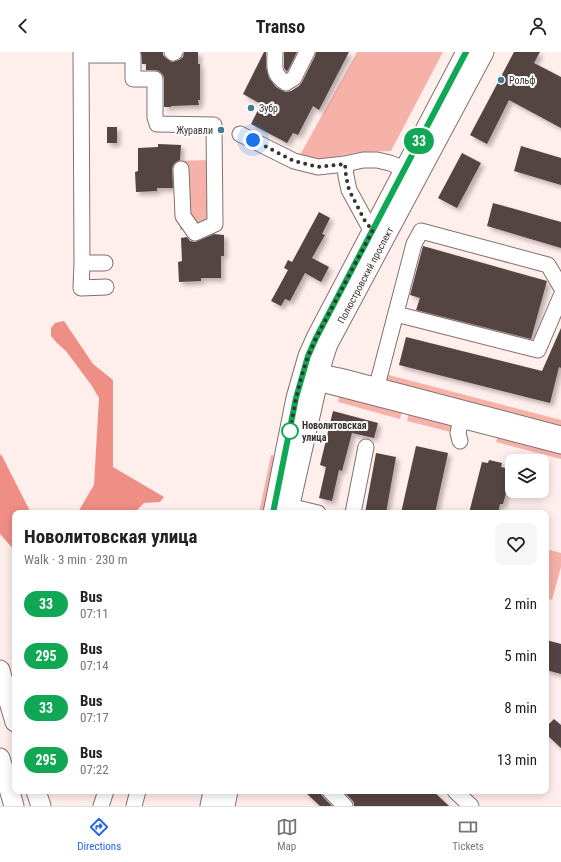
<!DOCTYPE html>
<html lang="en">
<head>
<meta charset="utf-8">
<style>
  body { margin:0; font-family:"Roboto Condensed",sans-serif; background:#f6f6f6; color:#222; height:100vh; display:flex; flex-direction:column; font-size:15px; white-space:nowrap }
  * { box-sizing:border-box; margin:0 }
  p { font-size:13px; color:#767676 }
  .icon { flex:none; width:22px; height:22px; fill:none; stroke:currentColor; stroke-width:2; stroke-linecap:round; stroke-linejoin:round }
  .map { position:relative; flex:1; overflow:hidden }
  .panel { position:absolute; left:12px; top:458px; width:537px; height:284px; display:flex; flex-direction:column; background:#fff; border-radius:8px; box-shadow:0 2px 10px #0003 }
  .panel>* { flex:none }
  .badge { padding:0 8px; border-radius:13px; font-size:14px; line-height:26px }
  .fabs { position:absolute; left:505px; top:402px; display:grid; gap:8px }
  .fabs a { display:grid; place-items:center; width:44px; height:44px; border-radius:8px; background:#fff; box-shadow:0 2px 10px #0003; font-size:20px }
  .you { position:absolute; width:20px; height:20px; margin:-10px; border:3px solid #fff; border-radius:50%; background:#1a73e8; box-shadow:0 0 0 6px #1a73e833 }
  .map>.badge { position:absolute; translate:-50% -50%; box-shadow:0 0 0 2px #fff }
  .round { display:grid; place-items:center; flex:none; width:42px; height:42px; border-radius:8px; background:#f6f6f6 }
  .head { display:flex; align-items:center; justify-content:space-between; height:68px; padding:0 12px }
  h1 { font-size:19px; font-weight:700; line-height:30px }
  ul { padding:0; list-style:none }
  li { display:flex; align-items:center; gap:12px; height:52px; padding:0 12px }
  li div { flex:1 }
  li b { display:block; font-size:15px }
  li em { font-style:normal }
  li .badge { min-width:44px; font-weight:700; text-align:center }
  header { display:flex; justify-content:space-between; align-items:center; height:52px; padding:0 12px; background:#fff; font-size:18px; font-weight:700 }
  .tab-bar { display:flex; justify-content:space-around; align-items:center; height:56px; border-top:1px solid #e0e0e0; background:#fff; font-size:11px; color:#767676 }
  .tab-bar a { display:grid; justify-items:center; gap:2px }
  .tab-bar .on { color:#2563eb }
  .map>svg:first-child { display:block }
  .green { fill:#f6b1a9 }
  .forest { fill:#ef8e85 }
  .building { fill:#554543; filter:url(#shadow) }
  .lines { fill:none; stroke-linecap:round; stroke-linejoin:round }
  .minor-casing { stroke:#83716f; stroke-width:17 }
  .major-casing { stroke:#83716f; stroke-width:21 }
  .minor { stroke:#fff; stroke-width:15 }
  .major { stroke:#fff; stroke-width:19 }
  .line-casing { stroke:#fff; stroke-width:9 }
  .line { stroke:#10a855; stroke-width:6 }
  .walk { stroke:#3a3231; stroke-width:4; stroke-dasharray:0 7.2 }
  .poi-dot { fill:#417d94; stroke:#fff; stroke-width:1.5 }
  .stop-dot { fill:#fff; stroke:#10a855; stroke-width:2 }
  .labels { text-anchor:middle; stroke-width:4; stroke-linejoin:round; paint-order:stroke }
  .poi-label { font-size:10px; fill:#3a3231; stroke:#fff; text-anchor:start }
  .street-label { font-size:10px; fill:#3a3231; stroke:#fff }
  .stop-label { font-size:10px; font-weight:bold; fill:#3a3231; stroke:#fff; text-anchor:start }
</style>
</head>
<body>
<header><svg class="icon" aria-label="back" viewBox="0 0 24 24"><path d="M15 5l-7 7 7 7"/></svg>Transo<svg class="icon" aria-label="person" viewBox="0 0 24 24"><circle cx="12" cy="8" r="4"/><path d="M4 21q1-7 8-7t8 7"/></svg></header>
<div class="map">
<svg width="561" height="754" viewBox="0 0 561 754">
  <defs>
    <filter id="shadow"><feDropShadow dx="3.5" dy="3.5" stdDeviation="2" flood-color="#0004"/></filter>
  </defs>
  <rect width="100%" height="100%" fill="#feeeec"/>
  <!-- green -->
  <path class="green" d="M357 0H443L391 99 360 100 319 108 300 103Z
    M209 108 211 178H180L178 109Z
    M385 322 561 368V376L383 329Z
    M340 342 402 359 400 367 338 350Z
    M409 361 457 372 455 381 407 369Z
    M498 384 561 400V407L496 390Z
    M271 403 276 404 264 461H259Z
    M546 497 561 501V515L552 548 546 546Z"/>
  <!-- forest -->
  <path class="forest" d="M64 269 93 312 113 328V415L164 445 160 450 144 451 134 461H76L78 460 94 433 99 346 92 334 66 299 57 291 51 284V276L55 271Z
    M1 402 31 461H15V499L0 482V404Z"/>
  <!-- building -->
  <path class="building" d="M141 0H163V3L166 6 172 10 179 8 183 5 184 0H198V12H200V48H198L199 53 171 54V55H164V27L163 23 159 19 155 18H146V12H142Z
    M264 0H266V15L269 26 276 35 281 38 286 40 291 39 299 34 302 30 315 4 316 0H349L319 58 313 54 298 83 293 81 287 91 251 72 261 52 243 42Z
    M284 0H297L287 20 284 16Z
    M514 0H540L534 11 561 25V76L509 48 487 92 470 83Z
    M107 75H117V91H107Z
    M158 92 181 93 180 108 176 110 173 113 172 117 173 136H157V139L136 140 135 120 138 119V96L158 95Z
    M521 94 561 106V133L514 119Z
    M462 101 481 111 457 156 438 146Z
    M493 151 561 170V196L487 174Z
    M319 160 330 166 322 182 325 183 312 206 329 215 321 230 305 221 290 249 285 247 281 254 271 249 288 218 284 216 288 208 292 210Z
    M214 182 224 183V204H221V226H201V229L179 230 178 210 182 209 181 186 187 185 190 189 195 190Z
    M423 194 547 229 531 287 416 258 420 246 410 243Z
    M561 276V316L559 315 550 351 399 313 406 285 542 319Z
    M333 359 378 371 374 386 352 381 342 419 339 418 332 449 319 446 326 415 320 413Z
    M416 394 448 401 435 461H401Z
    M376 401 396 405 386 461H365Z
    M489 408 502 411 501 415 509 417 506 429 509 430 503 452H500L498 461H469L482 410 488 411Z
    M546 588 561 592V622L546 618Z
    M554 667 561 673V696L546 682V675Z
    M304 739H321V742L323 745 332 754H320Z
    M343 739H433L449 754H354V751L352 748Z"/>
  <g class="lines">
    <defs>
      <path id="minor" d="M81 0 82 211 81 236 106 235
        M172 0 173 1 175 0
        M275 0C275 15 272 22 286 31L294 26 307 0
        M81 3H133V27H155V65L157 72 214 73 215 172 195 181 183 164 181 117
        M240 82 294 109 318 115 345 112 363 108H377L390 111 414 121
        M345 112 346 124 349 138 367 171 373 178 382 182
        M82 211H105
        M396 262 538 298 561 244
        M310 321 320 320 340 324 561 382
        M307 326 317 331 337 336 561 394
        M374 345 414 192 421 179 548 213 561 235
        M460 389 458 381 463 359
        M280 452 318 461
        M353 461 366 395
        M330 739 345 754
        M455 739 471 754
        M101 754 106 739
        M134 754 138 739"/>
      <path id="major" d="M273 461 296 346 308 304 316 286 466 0
        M288 461 323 307 328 292 484 0
        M0 618 4 633 15 670
        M0 706 14 754
        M36 739 41 754
        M210 754 213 739
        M225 754 228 739"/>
    </defs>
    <!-- minor casing -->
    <use href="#minor" class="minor-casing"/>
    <!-- major casing -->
    <use href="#major" class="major-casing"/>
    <!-- minor -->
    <use href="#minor" class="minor"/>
    <!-- major -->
    <use href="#major" class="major"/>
  </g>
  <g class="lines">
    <defs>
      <path id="line" d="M273 461 296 346 308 304 316 286 466 0"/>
    </defs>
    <!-- line casing -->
    <use href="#line" class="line-casing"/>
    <!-- line -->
    <use href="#line" class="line"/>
    <!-- walk -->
    <path class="walk" d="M253 88 294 109 318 115 345 112 346 124 349 138 366 171 373 178 316 286 308 304 302 323 296 346 290 379"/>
  </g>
  <!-- markers -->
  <g class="poi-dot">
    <circle cx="501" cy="28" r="4"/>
    <circle cx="251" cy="56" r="4"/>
    <circle cx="221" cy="78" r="4"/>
  </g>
  <circle class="stop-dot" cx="290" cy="379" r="8"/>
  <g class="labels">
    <!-- poi labels -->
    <g class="poi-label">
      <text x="509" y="32">Рольф</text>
      <text x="259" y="60">Зубр</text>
      <text x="213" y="82" text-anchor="end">Журавли</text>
    </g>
    <!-- street labels -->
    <g class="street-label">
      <text transform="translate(365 223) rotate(-62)" y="4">Полюстровский проспект</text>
    </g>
    <!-- stop labels -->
    <g class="stop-label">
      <text x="302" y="377">Новолитовская<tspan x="302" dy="12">улица</tspan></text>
    </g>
  </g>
</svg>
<div class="fabs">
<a><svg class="icon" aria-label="layers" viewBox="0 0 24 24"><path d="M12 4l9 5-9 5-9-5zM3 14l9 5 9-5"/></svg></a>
</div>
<div class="you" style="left:253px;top:88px"></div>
<b class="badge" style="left:419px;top:89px;background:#10a855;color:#fff">33</b>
<section class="panel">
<div class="head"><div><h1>Новолитовская улица</h1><p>Walk · 3 min · 230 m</p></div><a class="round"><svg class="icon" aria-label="heart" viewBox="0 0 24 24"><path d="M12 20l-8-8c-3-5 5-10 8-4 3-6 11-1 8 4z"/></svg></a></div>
<ul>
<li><span class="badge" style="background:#10a855;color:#fff">33</span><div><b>Bus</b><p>07:11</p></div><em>2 min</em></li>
<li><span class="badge" style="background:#10a855;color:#fff">295</span><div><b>Bus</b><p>07:14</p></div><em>5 min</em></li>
<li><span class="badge" style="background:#10a855;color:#fff">33</span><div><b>Bus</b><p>07:17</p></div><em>8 min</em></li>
<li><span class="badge" style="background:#10a855;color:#fff">295</span><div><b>Bus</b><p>07:22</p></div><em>13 min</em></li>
</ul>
</section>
</div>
<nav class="tab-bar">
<a class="on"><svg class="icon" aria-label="directions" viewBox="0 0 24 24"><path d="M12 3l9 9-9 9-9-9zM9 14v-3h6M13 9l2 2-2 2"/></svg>Directions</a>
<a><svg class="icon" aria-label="map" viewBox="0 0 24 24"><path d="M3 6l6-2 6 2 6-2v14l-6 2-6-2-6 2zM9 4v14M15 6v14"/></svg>Map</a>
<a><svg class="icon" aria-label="tickets" viewBox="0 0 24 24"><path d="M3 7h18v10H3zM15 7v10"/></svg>Tickets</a>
</nav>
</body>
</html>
